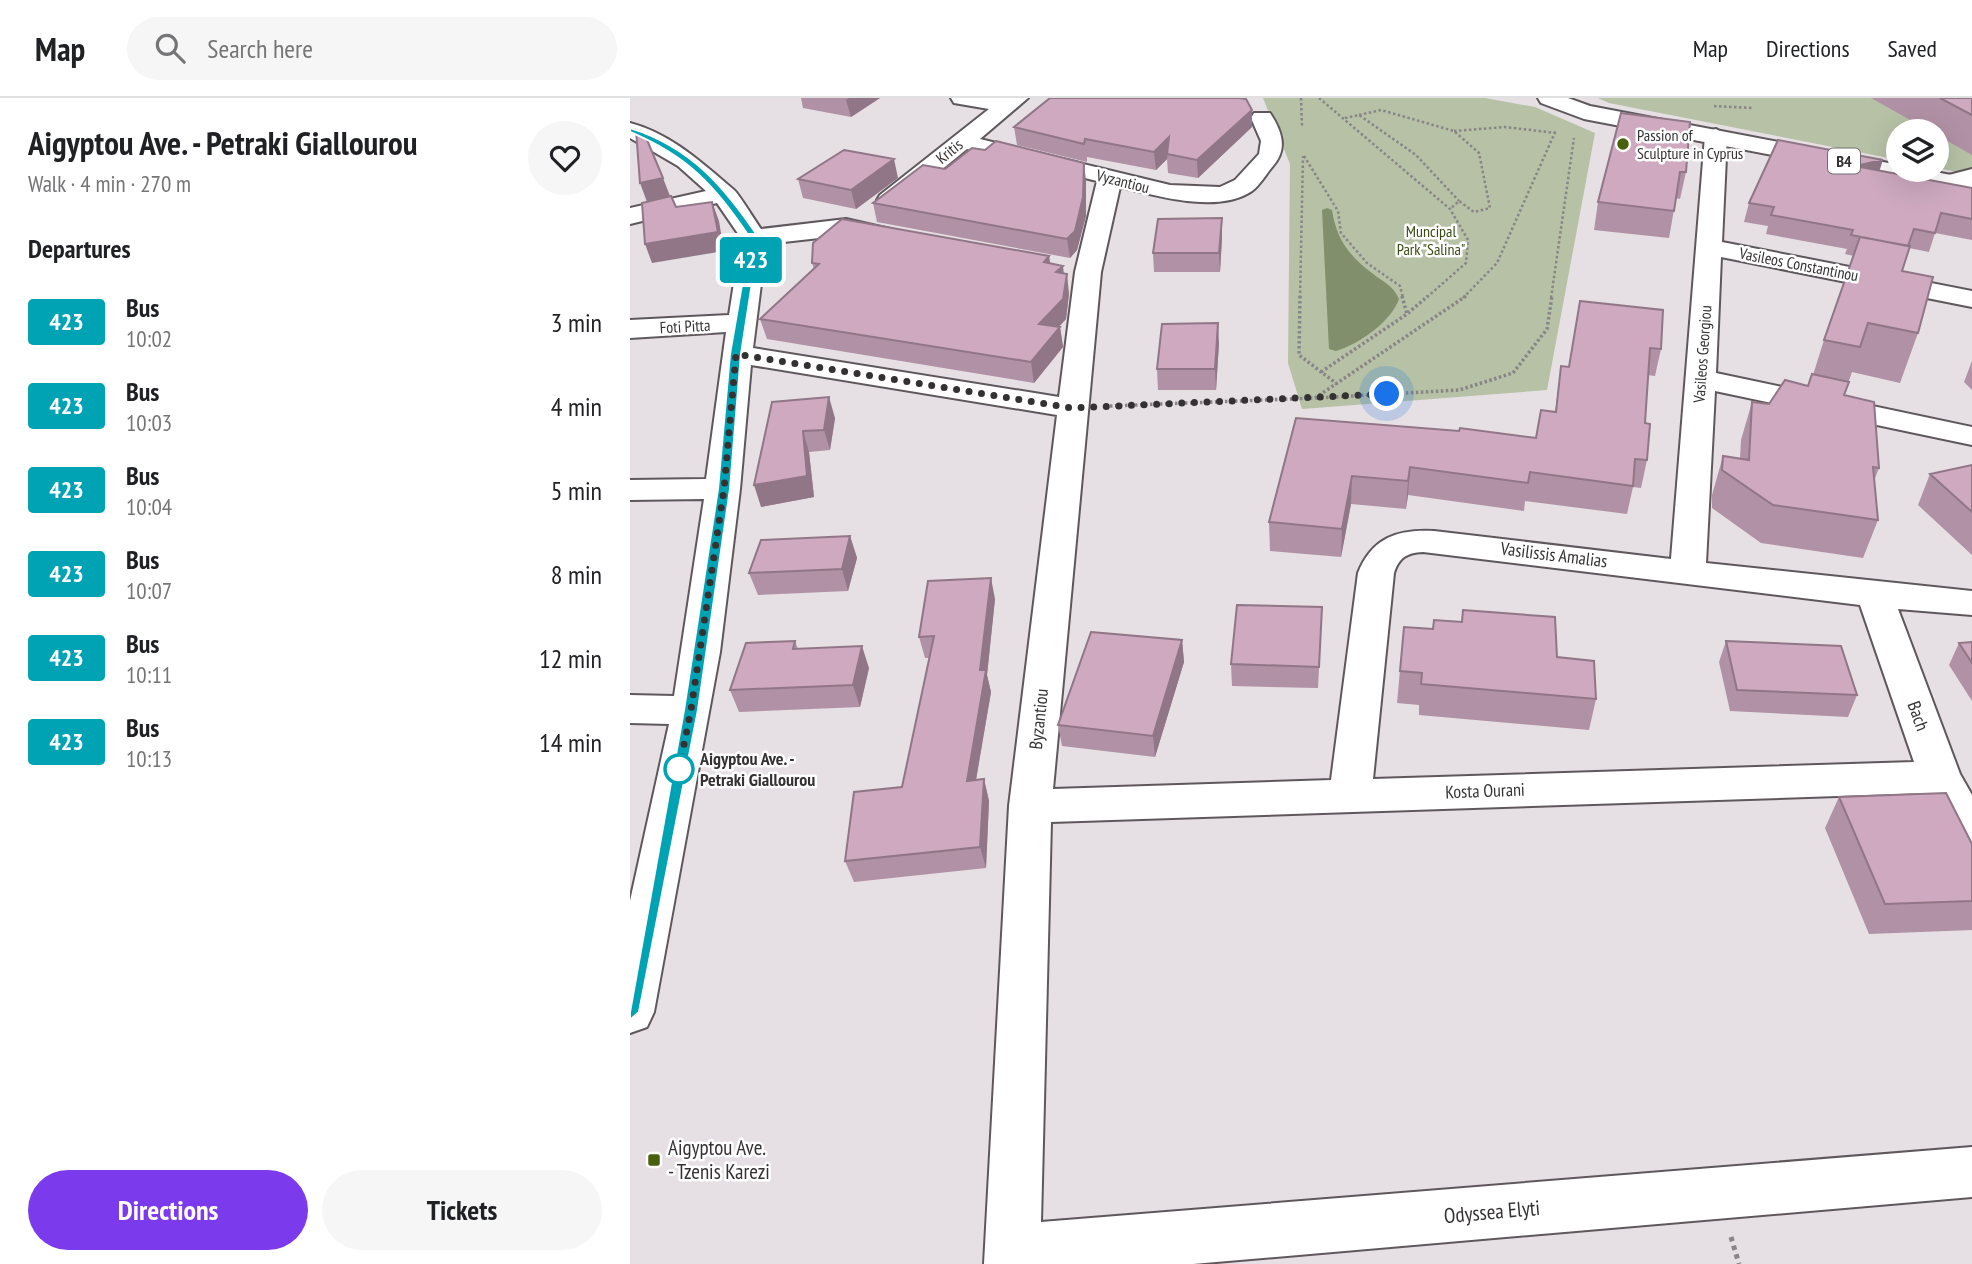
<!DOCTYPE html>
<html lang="en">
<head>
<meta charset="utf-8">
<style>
  body { margin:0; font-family:"PT Sans Narrow",sans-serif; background:#f6f6f6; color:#202124; height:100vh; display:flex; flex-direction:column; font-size:26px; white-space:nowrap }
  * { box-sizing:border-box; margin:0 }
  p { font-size:23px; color:#757577 }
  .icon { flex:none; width:38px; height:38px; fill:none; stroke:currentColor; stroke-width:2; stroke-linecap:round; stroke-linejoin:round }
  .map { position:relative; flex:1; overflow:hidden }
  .sheet { display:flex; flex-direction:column; background:#fff; width:630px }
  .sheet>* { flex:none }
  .badge { padding:0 14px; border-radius:5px; font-size:24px; line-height:46px }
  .fabs { position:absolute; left:1256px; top:21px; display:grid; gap:14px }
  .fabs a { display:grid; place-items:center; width:63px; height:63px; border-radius:50%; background:#fff; box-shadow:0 7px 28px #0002; font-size:35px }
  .you { position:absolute; width:35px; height:35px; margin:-18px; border:5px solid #fff; border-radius:50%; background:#1a73e8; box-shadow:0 0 0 10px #1a73e833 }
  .map>.badge { position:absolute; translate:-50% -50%; box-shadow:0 0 0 4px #fff }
  h2 { padding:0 28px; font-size:26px; line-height:63px }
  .round { display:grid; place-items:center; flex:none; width:74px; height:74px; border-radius:37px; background:#f6f6f6 }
  .headline { display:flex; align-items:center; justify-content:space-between; height:119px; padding:0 28px }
  h1 { font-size:33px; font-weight:700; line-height:52px }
  .action { display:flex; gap:14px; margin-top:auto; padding:14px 28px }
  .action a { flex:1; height:80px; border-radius:42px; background:#7c3aed; color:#fff; font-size:28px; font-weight:700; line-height:80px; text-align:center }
  .action a+a { background:#f6f6f6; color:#202124 }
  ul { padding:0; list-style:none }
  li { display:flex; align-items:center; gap:21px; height:84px; padding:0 28px }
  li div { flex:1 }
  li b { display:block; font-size:26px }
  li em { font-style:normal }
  li .badge { min-width:77px; font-weight:700; text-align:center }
  header { display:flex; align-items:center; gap:42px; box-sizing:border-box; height:98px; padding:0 35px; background:#fff; border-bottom:2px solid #e0e0e0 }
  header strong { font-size:33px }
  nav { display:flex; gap:38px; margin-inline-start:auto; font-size:24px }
  .search { width:490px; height:63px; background:#f6f6f6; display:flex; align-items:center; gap:18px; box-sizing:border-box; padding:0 24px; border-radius:38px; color:#757577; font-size:26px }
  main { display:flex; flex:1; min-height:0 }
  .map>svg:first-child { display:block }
  .green { fill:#b6c1a5 }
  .water { fill:#818f6c }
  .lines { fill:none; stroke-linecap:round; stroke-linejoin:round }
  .lane-casing { stroke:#5e585c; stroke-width:4 }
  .street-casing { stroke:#5e585c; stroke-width:4 }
  .primary-casing { stroke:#5e585c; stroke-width:4 }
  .path-far2 { stroke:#898487; stroke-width:2.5; stroke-dasharray:2.5 2.5; stroke-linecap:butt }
  .path-far1 { stroke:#898487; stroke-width:3.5; stroke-dasharray:2.5 2.5; stroke-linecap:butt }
  .path { stroke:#898487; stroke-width:5; stroke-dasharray:4.5 4.5; stroke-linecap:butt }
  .lane { fill:#fff; fill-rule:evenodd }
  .street { fill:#fff; fill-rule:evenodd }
  .primary { fill:#fff; fill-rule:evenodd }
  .wall { fill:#b191a5 }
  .shaded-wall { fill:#907686 }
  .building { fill:#cea9c0; stroke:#907686; stroke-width:2 }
  .line { fill:#00a3b4; stroke:#fff; stroke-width:2 }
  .walk { stroke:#343132; stroke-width:7; stroke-dasharray:0 12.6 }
  .poi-dot { fill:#48600d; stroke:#fff; stroke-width:2.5 }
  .stop-dot { fill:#fff; stroke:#00a3b4; stroke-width:3.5 }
  .labels { text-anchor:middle; stroke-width:5; stroke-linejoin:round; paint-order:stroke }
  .far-poi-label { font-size:16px; fill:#343132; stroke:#fff; text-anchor:start }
  .far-street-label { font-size:16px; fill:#343132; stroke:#fff }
  .shield { fill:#fff; stroke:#716f70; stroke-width:2 }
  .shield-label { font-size:16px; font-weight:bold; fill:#343132 }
  .far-park-label { font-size:16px; fill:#394b13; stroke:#fff }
  .street-label { font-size:18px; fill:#343132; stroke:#fff }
  .stop-label { font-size:18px; font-weight:bold; fill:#343132; stroke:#fff; text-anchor:start }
  .near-poi-label { font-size:21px; fill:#343132; stroke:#fff; text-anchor:start }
  .near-street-label { font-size:21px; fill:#343132; stroke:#fff }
</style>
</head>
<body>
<header>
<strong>Map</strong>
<div class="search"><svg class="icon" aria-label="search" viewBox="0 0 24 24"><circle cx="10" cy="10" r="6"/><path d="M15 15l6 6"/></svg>Search here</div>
<nav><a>Map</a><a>Directions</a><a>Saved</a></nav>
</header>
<main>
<section class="sheet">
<div class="headline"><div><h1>Aigyptou Ave. - Petraki Giallourou</h1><p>Walk · 4 min · 270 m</p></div><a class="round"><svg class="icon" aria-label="heart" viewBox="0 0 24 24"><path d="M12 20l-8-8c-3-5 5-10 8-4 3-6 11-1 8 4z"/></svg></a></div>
<h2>Departures</h2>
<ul>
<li><span class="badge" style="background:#00a3b4;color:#fff">423</span><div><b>Bus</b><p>10:02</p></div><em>3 min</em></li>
<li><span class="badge" style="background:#00a3b4;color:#fff">423</span><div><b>Bus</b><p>10:03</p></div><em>4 min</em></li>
<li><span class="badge" style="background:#00a3b4;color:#fff">423</span><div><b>Bus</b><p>10:04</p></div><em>5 min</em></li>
<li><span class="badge" style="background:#00a3b4;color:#fff">423</span><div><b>Bus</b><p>10:07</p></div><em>8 min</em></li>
<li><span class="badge" style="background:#00a3b4;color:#fff">423</span><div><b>Bus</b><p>10:11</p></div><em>12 min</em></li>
<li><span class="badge" style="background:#00a3b4;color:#fff">423</span><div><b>Bus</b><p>10:13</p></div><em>14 min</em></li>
</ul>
<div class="action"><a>Directions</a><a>Tickets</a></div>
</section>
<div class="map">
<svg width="1342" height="1166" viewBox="0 0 1342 1166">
  <rect width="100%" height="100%" fill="#e6dfe3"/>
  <!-- green -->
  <path class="green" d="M633 0H855L905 9 965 35 917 292 672 311 658 265 660 66Z
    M968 0H1342V77L1307 70V33H1269V62L979 5Z"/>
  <!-- water -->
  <path class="water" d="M697 110 702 112C706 140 719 158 742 175 753 184 763 187 769 201 761 224 729 246 706 253L699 251 692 112Z"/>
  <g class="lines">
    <defs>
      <path id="lane" d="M1342 71V81L1312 88 1304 83 1307 80Z"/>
      <path id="street" d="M321 0H398L350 41 540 87 590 89 605 82 629 56 631 43 621 20 624 15H640C652 33 658 51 643 68 636 76 630 87 622 93 588 116 527 98 490 89L471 174 423 691 701 682 728 475C742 440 767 431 804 433L1041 461 1075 38 1078 33 1086 31 1097 38 1092 144 1342 193V209L1091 159 1086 275 1342 329V347L1085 293 1076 465 1342 493V517L1268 511 1330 676 1342 697V751L1327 746 1298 695 421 724 411 1124 1342 1049V1099L563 1166H354L379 708 427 317 121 267 110 391 90 554 24 914 17 929 0 935V803L39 626 0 625V597L44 598 74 401 0 402V382L76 381 96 234 0 240V222L99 217 111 140 87 105 0 126V110L76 93 48 68 0 40V25C42 36 73 66 104 92 109 96 125 123 131 131L216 121 260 131 264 136 260 141 251 144 216 137 136 146 123 250 429 299 445 174 467 83 337 51 268 107H250L247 102 250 97 359 11 324 5ZM793 454 1230 507 1284 664 743 681 764 475C769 460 776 455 793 454Z"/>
      <path id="primary" d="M908 0H938L960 8 1269 67V72H1295L1342 81V95L954 21 911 5Z"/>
    </defs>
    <!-- lane casing -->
    <use href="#lane" class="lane-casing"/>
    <!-- street casing -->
    <use href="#street" class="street-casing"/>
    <!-- primary casing -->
    <use href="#primary" class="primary-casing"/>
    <!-- path-far2 -->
    <path class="path-far2" d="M671 0 672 28
      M689 0 820 111 838 142 836 165 796 200
      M1084 8 1123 10
      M729 17 751 12 824 33 849 55 860 110 844 114 829 103 820 111
      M715 20 729 17 786 57 829 103
      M824 33 875 29 926 35
      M674 58 708 113 711 135 737 165 770 188 773 200
      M670 200 673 58
      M833 200 867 165 926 32
      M921 200 944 40"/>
    <!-- path-far1 -->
    <path class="path-far1" d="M670 198 669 257 707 286
      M772 198 777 216
      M691 274 777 216 798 198
      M686 300 829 292 883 275 917 231 922 198
      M480 308 685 300 836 198"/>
    <!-- path -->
    <path class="path" d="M1101 1139 1109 1166"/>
    <!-- lane -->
    <use href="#lane" class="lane"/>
    <!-- street -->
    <use href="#street" class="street"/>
    <!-- primary -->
    <use href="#primary" class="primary"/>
  </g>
  <!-- wall -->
  <path class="wall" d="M171 0H250L221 19 173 10Z
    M1241 0H1342V57L1307 37V33H1300Z
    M991 15 1056 74 1050 101 1046 100 1039 140 964 132 968 104Z
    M384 29H622L568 80 538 75 537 61 526 72 457 59V64L387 47Z
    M315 71 456 83V118L447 152 440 160 247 124 243 105Z
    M1249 73 1342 90V142L1305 135 1299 154 1279 150 1272 173 1288 235 1270 285 1222 274 1214 297 1249 370 1244 383 1248 422 1233 460 1131 445 1082 410V397L1093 358 1110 361 1111 342 1122 304 1139 306 1178 288 1183 277 1194 242 1224 158 1215 156 1217 151 1136 136 1138 128 1114 124 1119 105Z
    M268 80 226 111 173 100 168 81Z
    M592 120V140L590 174H524L523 155Z
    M419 158 420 165 434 176 439 196 436 221 429 229H430L433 249 404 285 137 241 130 221 184 171 182 165Z
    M950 203 1031 251 1025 278 1018 277 1015 325 1017 362 1011 390 1003 389 997 416 895 403 894 413 778 397 776 411 721 406 711 459 640 453 639 424 666 320 906 340 925 314 931 268 939 269Z
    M589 245 586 292H528L527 271Z
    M1342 263V292L1334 284Z
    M142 304 205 320 200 352 179 354 184 399 131 409Z
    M1342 367V457L1288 407 1300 376Z
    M220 438 227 460 218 493 128 497 119 475Z
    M365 501 357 577 361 594 346 682 354 681 359 703 356 770 224 784 215 763 272 689 299 560H295L289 539Z
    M833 512 927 559 966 601 959 632 789 617V607L767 605 774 529 803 531 831 524Z
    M691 531 688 590 602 588 601 566Z
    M552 542 554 564 525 659 432 648 428 627Z
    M165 543 168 551 239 570 230 609 109 614 100 592Z
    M1096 543 1227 597 1218 619 1100 613 1089 564Z
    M1342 544V603L1319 567 1329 545Z
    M1209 699 1342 746V832L1239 836 1195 730Z"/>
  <!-- shaded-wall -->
  <path class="shaded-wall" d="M219 0H250L221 19 216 2Z
    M622 12V29L568 80 567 62Z
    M539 39 537 61 526 72 524 54Z
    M264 61 268 80 226 111 221 92Z
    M1253 62 1247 80 1225 68Z
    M454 65 456 83V118L447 152 440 160 437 141Z
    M33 80 40 98 17 104 10 85Z
    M82 104 89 123 94 153 22 165 15 146Z
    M592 120V140L590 174 589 155Z
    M419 158 422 178 414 164Z
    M433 168 435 187 437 176 439 196 436 221 412 246 409 226 426 174Z
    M588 225 589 245 586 292 585 271Z
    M430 229 433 249 404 285 401 264Z
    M199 299 205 320 200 352 194 332Z
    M173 333 179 354 184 399 131 409 124 387Z
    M780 369 778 397 776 411 778 383Z
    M722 378 721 406 711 459 712 431Z
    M220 438 227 460 218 493 212 471Z
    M361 480 365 501 357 577 361 594 342 705 337 683Z
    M552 542 554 564 525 659 523 638Z
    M232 548 239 570 230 609 223 587Z
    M354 681 359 703 356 770 350 749Z"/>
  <!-- building -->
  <path class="building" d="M420 0H609L616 1 622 12 567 62 537 56 539 39 524 54 455 41 454 46 384 29Z
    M1310 0H1342V17Z
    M991 15 1060 24 1056 74H1050L1044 113 968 104Z
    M6 32 15 37 33 80 10 85Z
    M1148 42 1253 62 1225 68 1342 90V121L1311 115 1305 135 1284 131 1278 148 1221 137 1223 132 1141 117 1144 109 1119 105Z
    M366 43 454 65 453 99 445 133 437 141 243 105 293 67 315 71 342 50 355 52Z
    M214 52 264 61 221 92 168 81Z
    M41 98 46 109 82 104 88 134 15 146 12 105Z
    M592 120 589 155H523L528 121Z
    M212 121 419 158 414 164 433 168 426 174 437 176 433 201 409 226 430 229 401 264 130 221 189 166 182 165 183 145Z
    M1230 139 1280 148 1272 173 1303 179 1288 235 1238 225 1230 249 1194 242Z
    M950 203 1033 212 1031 251 1020 250 1015 325 1020 326 1017 362 1005 361 1003 388 900 374 898 385 780 369 778 383 722 378 712 431 639 424 666 320 829 333 830 330 906 340 911 312 926 314 931 268 939 269Z
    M588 225 585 271H527L532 226Z
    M1182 276 1219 284 1214 297 1244 304 1249 370 1243 369 1248 422 1143 407 1092 372 1093 358 1119 362 1122 304 1139 306 1155 282 1178 288Z
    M199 299 194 332 173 333 177 378 124 387 142 304Z
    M1342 367V414L1300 376Z
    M220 438 212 471 119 475 131 442Z
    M361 480 350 572H356L337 683 354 681 350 749 215 763 224 694 272 689 304 538 289 539 298 483Z
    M607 507 692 509 689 569 601 566Z
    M833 512 925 519 927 559 964 563 966 601 791 586 792 575 770 573 774 529 803 531 804 522 832 524Z
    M461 534 552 542 523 638 428 627Z
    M165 543 163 551 232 548 223 587 100 592 116 545Z
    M1096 543 1211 548 1227 597 1107 592Z
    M1342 544V565L1329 545Z
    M1316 695 1342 746V803L1255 806 1209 699Z"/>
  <!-- line -->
  <path class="line" d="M0 30C61 49 95 89 129 140L111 256 100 391 68 612 9 914 0 922V914L54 612 88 391 100 256 120 140C85 87 57 58 0 34Z"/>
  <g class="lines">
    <!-- walk -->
    <path class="walk" d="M49 671 61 612 94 391 106 256 442 310 757 296"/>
  </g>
  <!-- markers -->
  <g class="poi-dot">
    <circle cx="993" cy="46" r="7"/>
    <rect x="17" y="1055" width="14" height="14" rx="3.5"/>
  </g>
  <circle class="stop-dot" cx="49" cy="671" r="14"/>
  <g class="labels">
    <!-- far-poi labels -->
    <g class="far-poi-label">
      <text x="1007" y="43">Passion of<tspan x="1007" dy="18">Sculpture in Cyprus</tspan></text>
    </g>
    <!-- far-street labels -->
    <g class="far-street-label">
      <text transform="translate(319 53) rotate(-39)" y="6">Kritis</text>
      <text transform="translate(493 83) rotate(14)" y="6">Vyzantiou</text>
      <text transform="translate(1169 166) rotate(11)" y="6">Vasileos Constantinou</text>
      <text transform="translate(55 228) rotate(-3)" y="6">Foti Pitta</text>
      <text transform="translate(1072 256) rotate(-86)" y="6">Vasileos Georgiou</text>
    </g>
    <!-- shield labels -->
    <rect class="shield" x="1198" y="50.5" width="32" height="25" rx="5"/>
    <g class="shield-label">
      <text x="1214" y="69">B4</text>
    </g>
    <!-- far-park labels -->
    <g class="far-park-label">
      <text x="801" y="139">Muncipal<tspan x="801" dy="18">Park "Salina"</tspan></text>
    </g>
    <!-- street labels -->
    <g class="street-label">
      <text transform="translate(924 457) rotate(7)" y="6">Vasilissis Amalias</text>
      <text transform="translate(1288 618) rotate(70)" y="6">Bach</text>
      <text transform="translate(409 621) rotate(-84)" y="6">Byzantiou</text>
      <text transform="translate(855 693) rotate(-2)" y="6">Kosta Ourani</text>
    </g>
    <!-- stop labels -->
    <g class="stop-label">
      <text x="70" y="667">Aigyptou Ave. -<tspan x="70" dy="21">Petraki Giallourou</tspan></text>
    </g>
    <!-- near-poi labels -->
    <g class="near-poi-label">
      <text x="38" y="1057">Aigyptou Ave.<tspan x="38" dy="24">- Tzenis Karezi</tspan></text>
    </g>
    <!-- near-street labels -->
    <g class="near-street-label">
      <text transform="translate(862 1114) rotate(-5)" y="7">Odyssea Elyti</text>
    </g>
  </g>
</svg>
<div class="fabs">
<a><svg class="icon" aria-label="layers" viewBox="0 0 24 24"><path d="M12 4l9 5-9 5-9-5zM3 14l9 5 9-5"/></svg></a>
</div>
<div class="you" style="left:757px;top:296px"></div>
<b class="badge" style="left:121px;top:162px;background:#00a3b4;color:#fff">423</b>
</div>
</main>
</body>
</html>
